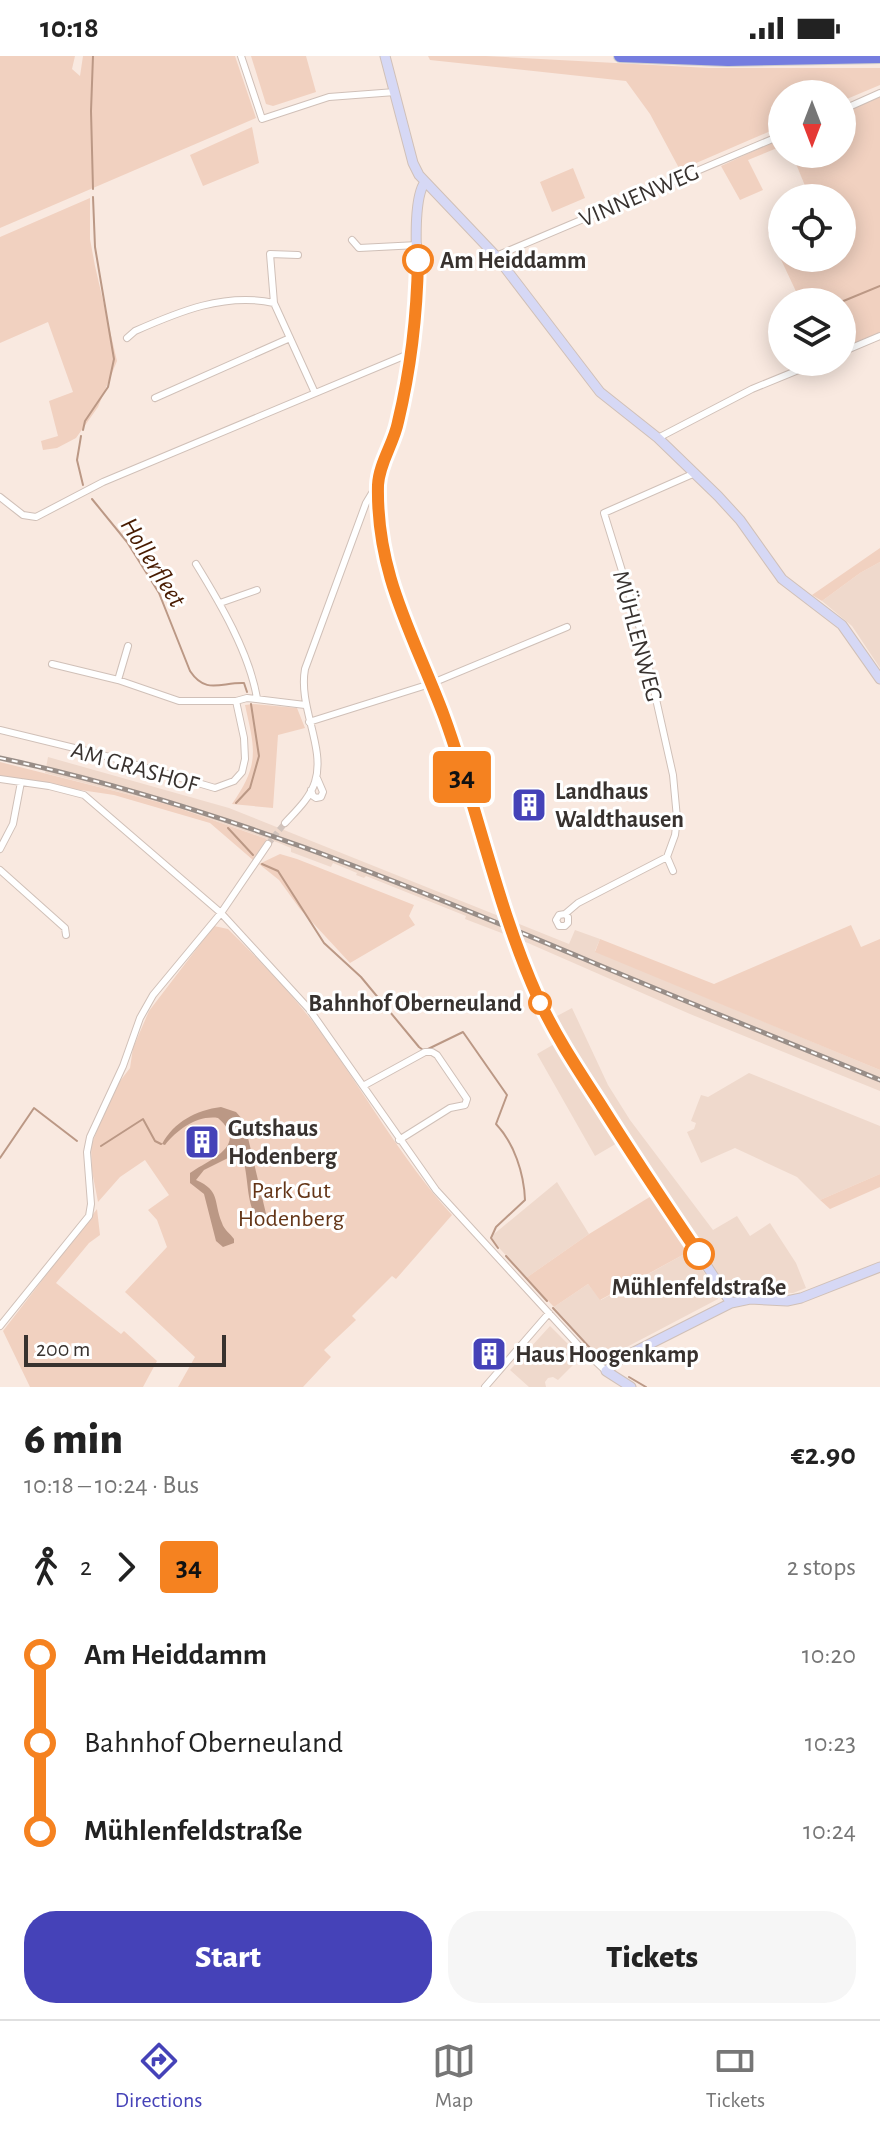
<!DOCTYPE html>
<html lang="en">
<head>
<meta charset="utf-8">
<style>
  body { margin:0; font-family:"Alegreya Sans",sans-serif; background:#f6f6f6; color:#222; height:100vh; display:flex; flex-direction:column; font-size:30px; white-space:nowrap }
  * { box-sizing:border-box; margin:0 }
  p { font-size:26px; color:#767676 }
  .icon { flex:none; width:44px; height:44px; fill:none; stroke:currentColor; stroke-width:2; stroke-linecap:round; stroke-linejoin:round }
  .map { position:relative; height:1331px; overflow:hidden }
  .side { display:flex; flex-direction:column; background:#fff; flex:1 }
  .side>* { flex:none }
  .badge { padding:0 16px; border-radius:6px; font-size:28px; line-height:52px }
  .needle { width:52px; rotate:180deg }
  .fabs { position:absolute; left:768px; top:24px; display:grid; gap:16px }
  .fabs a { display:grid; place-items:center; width:88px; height:88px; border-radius:50%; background:#fff; box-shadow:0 4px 20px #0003; font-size:40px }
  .scale { position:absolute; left:24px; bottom:20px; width:202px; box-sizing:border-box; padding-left:8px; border:4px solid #38322f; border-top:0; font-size:22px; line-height:28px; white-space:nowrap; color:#38322f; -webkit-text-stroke:6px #fff; paint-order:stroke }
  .map>.badge { position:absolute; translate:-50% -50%; box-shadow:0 0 0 4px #fff }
  .legs { display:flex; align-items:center; gap:12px; height:88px; padding:0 24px; font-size:26px }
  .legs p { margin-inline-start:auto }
  .overview { display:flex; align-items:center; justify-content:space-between; height:136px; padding:0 24px }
  h1 { font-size:44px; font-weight:800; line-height:60px }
  .button { display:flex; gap:16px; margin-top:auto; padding:16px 24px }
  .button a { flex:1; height:92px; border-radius:32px; background:#4542b8; color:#fff; font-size:32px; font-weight:800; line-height:92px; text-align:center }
  .button a+a { background:#f6f6f6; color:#222 }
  ul { padding:0 24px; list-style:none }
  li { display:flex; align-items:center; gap:28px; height:88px; font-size:30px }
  li i { display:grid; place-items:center; width:12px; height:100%; margin:0 10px; background:currentColor }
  li i::after { content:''; width:20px; height:20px; margin:-10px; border:6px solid; border-radius:50%; background:#fff }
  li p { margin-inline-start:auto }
  li:first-child i { background:linear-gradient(#0000 50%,currentColor 0) }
  li:last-child i { background:linear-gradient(currentColor 50%,#0000 0) }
  .status { display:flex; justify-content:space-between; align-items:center; height:56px; padding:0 40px; background:#fff; direction:ltr }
  .status svg { height:22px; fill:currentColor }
  .tabs { display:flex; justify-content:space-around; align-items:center; height:112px; border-top:2px solid #e0e0e0; background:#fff; font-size:22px; color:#767676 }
  .tabs a { display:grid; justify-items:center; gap:4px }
  .tabs .current { color:#4542b8 }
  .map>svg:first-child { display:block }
  .built { fill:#efd9cc }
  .green { fill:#f1d1c0 }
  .water { fill:#bb9885 }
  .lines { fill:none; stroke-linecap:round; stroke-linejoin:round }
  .stream { stroke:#bb9885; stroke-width:2 }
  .street-tunnel { stroke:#d2c4bd; stroke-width:6; stroke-dasharray:6 3; stroke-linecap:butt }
  .secondary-tunnel { stroke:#d2c4bd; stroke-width:9; stroke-dasharray:9 4.5; stroke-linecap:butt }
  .street-casing { stroke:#d0c0b8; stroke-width:8 }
  .secondary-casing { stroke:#d0c0b8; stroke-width:11 }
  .highway-casing { stroke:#cfcecd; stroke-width:14 }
  .street { stroke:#fff; stroke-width:6 }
  .secondary { stroke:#d6d8f5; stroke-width:9 }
  .highway { stroke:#757ddf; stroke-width:12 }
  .rail-casing { stroke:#998e88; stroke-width:5 }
  .rail { stroke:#fff; stroke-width:2; stroke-dasharray:6; stroke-linecap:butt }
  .line-1-casing { stroke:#fff; stroke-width:18 }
  .line-1 { stroke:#f58220; stroke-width:12 }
  .stop-1-dot { fill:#fff; stroke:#f58220; stroke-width:4 }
  .labels { text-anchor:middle; stroke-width:6; stroke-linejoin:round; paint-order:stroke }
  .street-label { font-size:24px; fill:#38322f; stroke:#fff }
  .stop-label { font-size:24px; font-weight:bold; fill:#38322f; stroke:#fff; text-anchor:start }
  .poi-label { font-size:24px; font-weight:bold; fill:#38322f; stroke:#fff; text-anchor:start }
  .park-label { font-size:24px; fill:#643517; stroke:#fff }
  .water-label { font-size:26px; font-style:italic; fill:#481b00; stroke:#fff }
</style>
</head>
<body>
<div class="status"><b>10:18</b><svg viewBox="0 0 49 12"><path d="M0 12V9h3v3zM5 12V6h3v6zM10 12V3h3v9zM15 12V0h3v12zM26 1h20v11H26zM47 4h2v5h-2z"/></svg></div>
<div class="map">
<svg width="880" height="1331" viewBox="0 0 880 1331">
  <rect width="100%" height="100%" fill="#f9e9e0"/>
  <!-- built -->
  <path class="built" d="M880 506V612L852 570 822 545 860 517Z
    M48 701 229 752 569 888 575 874 600 883 595 895 880 1014V1035L690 958 528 887 465 863 466 860 366 820 364 822 356 819 357 817 333 807 331 811 291 796V792L279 787 170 749 45 717Z
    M572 952 608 1029 630 1064 713 1174 737 1160 750 1180 770 1167 796 1207 806 1232 793 1237 758 1236 734 1233 724 1227 563 978 557 960Z
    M556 987 619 1086 595 1100 537 998Z
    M749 1017 880 1070V1118L820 1144 797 1121 735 1092 701 1107 687 1076 694 1073 696 1067 691 1065 701 1039 708 1041Z
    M557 1126 589 1178 526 1222 492 1184 494 1178Z
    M690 1195 718 1238V1243L602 1304 554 1251 588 1228 601 1244Z
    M550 1270 581 1301 558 1324 553 1321 548 1322 545 1326 546 1331H529L510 1314Z"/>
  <!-- green -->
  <path class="green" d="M0 0H75L72 13 80 20 83 0H235L256 62 0 172Z
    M251 0H306L316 36 273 50 266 48Z
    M428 0H486L709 12H880V29L842 45V38H782V70L680 114 650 58 626 25 430 4Z
    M880 41V276L842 293V246H801L768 176 782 170V202H842V142H810L792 98H842V57Z
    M252 71 259 107 203 130 190 99Z
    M782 82V90L748 104 763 134 740 144 721 110Z
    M573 112 585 142 552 156 540 126Z
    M90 142V183L95 210 117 305 98 351 76 382 57 392 43 394 41 385 58 380 49 345 73 336 48 266 0 287V181Z
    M880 492V506L860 517 822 545 812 539Z
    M253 648 297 652 305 672 278 679 273 752 232 748C260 708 255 694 245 649Z
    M0 706 170 749 267 783 253 804 210 767 114 739 0 722Z
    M280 798 297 803 414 849 409 860 415 869 350 907 300 853 279 824 259 808Z
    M851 869 861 891 880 883V1014L595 896 600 883 714 928Z
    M214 870 228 873C260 905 292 937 319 974 364 1035 401 1103 452 1159L396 1223 392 1220 352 1260 356 1264 324 1294 331 1301 303 1331H178L195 1301 125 1236 167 1191 157 1164 148 1154 169 1139 145 1104 120 1121 98 1146 92 1115 91 1090 99 1069 117 1029 130 1012 133 992 149 955Z
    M880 1118V1131L830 1153 820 1144Z
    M653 1139 690 1195 600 1244 588 1228 554 1251 526 1222 589 1178Z
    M97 1153 100 1179 89 1187 56 1227 121 1278 124 1275 157 1305 143 1331H30L3 1275Z"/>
  <!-- water -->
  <path class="water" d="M221 1051 236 1056 244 1065 267 1162V1167L263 1168C243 1154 251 1116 240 1096L204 1114 196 1124C221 1135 213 1145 222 1167 224 1174 230 1177 234 1183V1187L223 1191 216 1185 204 1138 190 1127V1117C209 1103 250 1090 218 1062 197 1059 177 1074 165 1089L162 1088C174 1066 196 1054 221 1051Z"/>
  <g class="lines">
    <!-- stream -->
    <path class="stream" d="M93 133 91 55 93 0
      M841 246 880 230
      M83 374 85 365 108 331 114 303 95 191 93 141
      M81 380 77 404 83 429
      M92 443 127 486 159 537 190 615C206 639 221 626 244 627L247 636
      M236 747 250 732 259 700 251 648
      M228 772 253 799
      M262 808 278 815 324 887 361 921 419 991 423 994 428 993 463 976 507 1039 496 1068C514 1087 524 1117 525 1144L496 1171 491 1182 498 1192
      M101 1090 143 1063 155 1085 161 1088
      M0 1102 34 1052 77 1085
      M506 1200 547 1245
      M553 1252 603 1306
      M629 1321 646 1331"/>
    <!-- street-tunnel -->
    <path class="street-tunnel" d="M268 788 285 767"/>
    <!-- secondary-tunnel -->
    <path class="secondary-tunnel" d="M504 851 517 887"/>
    <defs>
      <path id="street" d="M241 0 262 63 329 41 395 36
        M842 54 880 37
        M352 184 359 192 418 189
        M298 199 270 198 274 247 315 337
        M496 200 782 79
        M127 282 135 275C178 256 225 236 274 247
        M842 296 880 280
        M155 342 290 282
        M658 382 752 333 818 306
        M0 441 23 459 36 461 103 426 411 297
        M196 508C220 547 249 596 257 642
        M220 547 257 534
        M52 608 118 624 179 645H236L247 642 305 649
        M118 624 128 590
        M309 666 430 628 567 571
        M0 674 99 698 215 732 234 725 242 716 245 703 244 682 236 645
        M0 723 49 730 84 739 221 857 309 953 436 1134 579 1290 606 1315
        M311 734 313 740 316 742 321 741 323 736 317 722
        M285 767C296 755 310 742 315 726 326 692 298 651 305 613L366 447 378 427
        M0 793 13 768 21 726
        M0 814 65 872 66 879
        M673 815 667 801 675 779 677 762 673 719 641 576 604 457 695 417
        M565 858 568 861V867L565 870H559L556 864 559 859 565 858 578 847 667 801
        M363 1030 425 996H432L437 999 467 1043 465 1049 450 1052 399 1084
        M0 1270 89 1160 91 1148 87 1096 90 1081 123 1010 140 962 153 939 221 857 268 788
        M485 1331 549 1257"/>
      <path id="secondary" d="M385 0 413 107 419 119 496 200 600 336 658 382 718 440 740 464 782 523 842 569 880 623
        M425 126C410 146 419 222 417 251 414 291 408 332 397 371 392 390 379 409 378 428 375 513 415 583 444 660 467 722 482 788 504 851
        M517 887 537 939 559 983 731 1247
        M631 1331 606 1315 622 1302 731 1247 750 1243 787 1245 801 1242 880 1211"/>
      <path id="highway" d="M620 0 728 4 880 1"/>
    </defs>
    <!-- street casing -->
    <use href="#street" class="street-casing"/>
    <!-- secondary casing -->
    <use href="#secondary" class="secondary-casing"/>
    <!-- highway casing -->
    <use href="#highway" class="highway-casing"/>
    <!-- street -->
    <use href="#street" class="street"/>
    <!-- secondary -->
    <use href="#secondary" class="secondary"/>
    <!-- highway -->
    <use href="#highway" class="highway"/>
    <defs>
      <path id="rail" d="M0 702C206 746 401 826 594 907 689 947 785 985 880 1024"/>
    </defs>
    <!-- rail casing -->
    <use href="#rail" class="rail-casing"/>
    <!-- rail -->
    <use href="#rail" class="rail"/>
  </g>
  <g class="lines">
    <defs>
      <path id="line-1" d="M418 204C417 259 411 312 398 366 394 387 379 407 378 429 376 519 414 580 444 660 478 753 497 851 538 942 555 979 577 1012 599 1046 631 1097 665 1148 699 1198"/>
    </defs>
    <!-- line-1 casing -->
    <use href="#line-1" class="line-1-casing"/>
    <!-- line-1 -->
    <use href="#line-1" class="line-1"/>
  </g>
  <!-- icons -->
  <defs>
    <symbol id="building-square" viewBox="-11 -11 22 22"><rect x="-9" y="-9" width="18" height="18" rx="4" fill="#4542b8" stroke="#fff"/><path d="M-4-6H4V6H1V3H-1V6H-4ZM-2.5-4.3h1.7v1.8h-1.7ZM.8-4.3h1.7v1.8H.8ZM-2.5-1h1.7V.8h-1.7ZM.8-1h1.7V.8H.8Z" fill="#fff"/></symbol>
  </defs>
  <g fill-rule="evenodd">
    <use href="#building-square" x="509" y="729" width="40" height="40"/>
    <use href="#building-square" x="182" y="1066" width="40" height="40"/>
    <use href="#building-square" x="469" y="1278" width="40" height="40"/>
  </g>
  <!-- markers -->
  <g class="stop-1-dot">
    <circle cx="418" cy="204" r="14"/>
    <circle cx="540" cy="947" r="10"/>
    <circle cx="699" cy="1198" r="14"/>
  </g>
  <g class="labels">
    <!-- street labels -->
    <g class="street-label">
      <text transform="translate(639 139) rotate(-23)" y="8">VINNENWEG</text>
      <text transform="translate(638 580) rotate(75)" y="8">MÜHLENWEG</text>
      <text transform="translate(135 711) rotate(16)" y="8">AM GRASHOF</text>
    </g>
    <!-- stop labels -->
    <g class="stop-label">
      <text x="440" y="212">Am Heiddamm</text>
      <text x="522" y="955" text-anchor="end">Bahnhof Oberneuland</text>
      <text x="699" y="1239" text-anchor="middle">Mühlenfeldstraße</text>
    </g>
    <!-- poi labels -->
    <g class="poi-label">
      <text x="555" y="743">Landhaus<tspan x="555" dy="28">Waldthausen</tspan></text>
      <text x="228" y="1080">Gutshaus<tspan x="228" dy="28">Hodenberg</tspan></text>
      <text x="515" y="1306">Haus Hoogenkamp</text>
    </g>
    <!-- park labels -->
    <g class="park-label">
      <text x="291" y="1142">Park Gut<tspan x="291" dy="28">Hodenberg</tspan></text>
    </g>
    <!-- water labels -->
    <g class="water-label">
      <text transform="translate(154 506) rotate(58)" y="9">Hollerfleet</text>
    </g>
  </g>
</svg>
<div class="fabs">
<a><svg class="needle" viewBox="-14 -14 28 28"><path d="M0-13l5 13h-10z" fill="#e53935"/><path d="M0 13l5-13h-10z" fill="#767676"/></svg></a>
<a><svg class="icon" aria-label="locate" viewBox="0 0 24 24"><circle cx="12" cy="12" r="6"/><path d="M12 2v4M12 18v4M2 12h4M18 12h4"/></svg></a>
<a><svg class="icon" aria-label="layers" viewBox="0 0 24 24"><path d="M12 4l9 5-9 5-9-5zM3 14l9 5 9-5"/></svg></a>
</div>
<div class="scale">200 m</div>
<b class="badge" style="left:462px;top:721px;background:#f58220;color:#111">34</b>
</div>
<section class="side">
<div class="overview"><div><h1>6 min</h1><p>10:18 – 10:24 · Bus</p></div><b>€2.90</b></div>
<div class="legs"><svg class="icon" aria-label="walk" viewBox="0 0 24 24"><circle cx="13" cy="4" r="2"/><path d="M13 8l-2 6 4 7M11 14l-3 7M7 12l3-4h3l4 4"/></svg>2<svg class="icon" aria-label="forward" viewBox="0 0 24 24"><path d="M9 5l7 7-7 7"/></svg><b class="badge" style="background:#f58220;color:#111">34</b><p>2 stops</p></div>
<ul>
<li><i style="color:#f58220"></i><b>Am Heiddamm</b><p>10:20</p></li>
<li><i style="color:#f58220"></i><span>Bahnhof Oberneuland</span><p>10:23</p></li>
<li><i style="color:#f58220"></i><b>Mühlenfeldstraße</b><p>10:24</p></li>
</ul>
<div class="button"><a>Start</a><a>Tickets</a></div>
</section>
<nav class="tabs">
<a class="current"><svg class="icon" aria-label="directions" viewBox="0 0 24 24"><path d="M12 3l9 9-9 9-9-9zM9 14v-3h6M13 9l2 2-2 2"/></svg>Directions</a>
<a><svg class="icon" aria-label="map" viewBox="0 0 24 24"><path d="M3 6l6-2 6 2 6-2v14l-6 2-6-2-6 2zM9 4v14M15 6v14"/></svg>Map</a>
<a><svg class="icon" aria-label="tickets" viewBox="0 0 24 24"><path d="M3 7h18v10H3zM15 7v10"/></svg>Tickets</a>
</nav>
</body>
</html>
